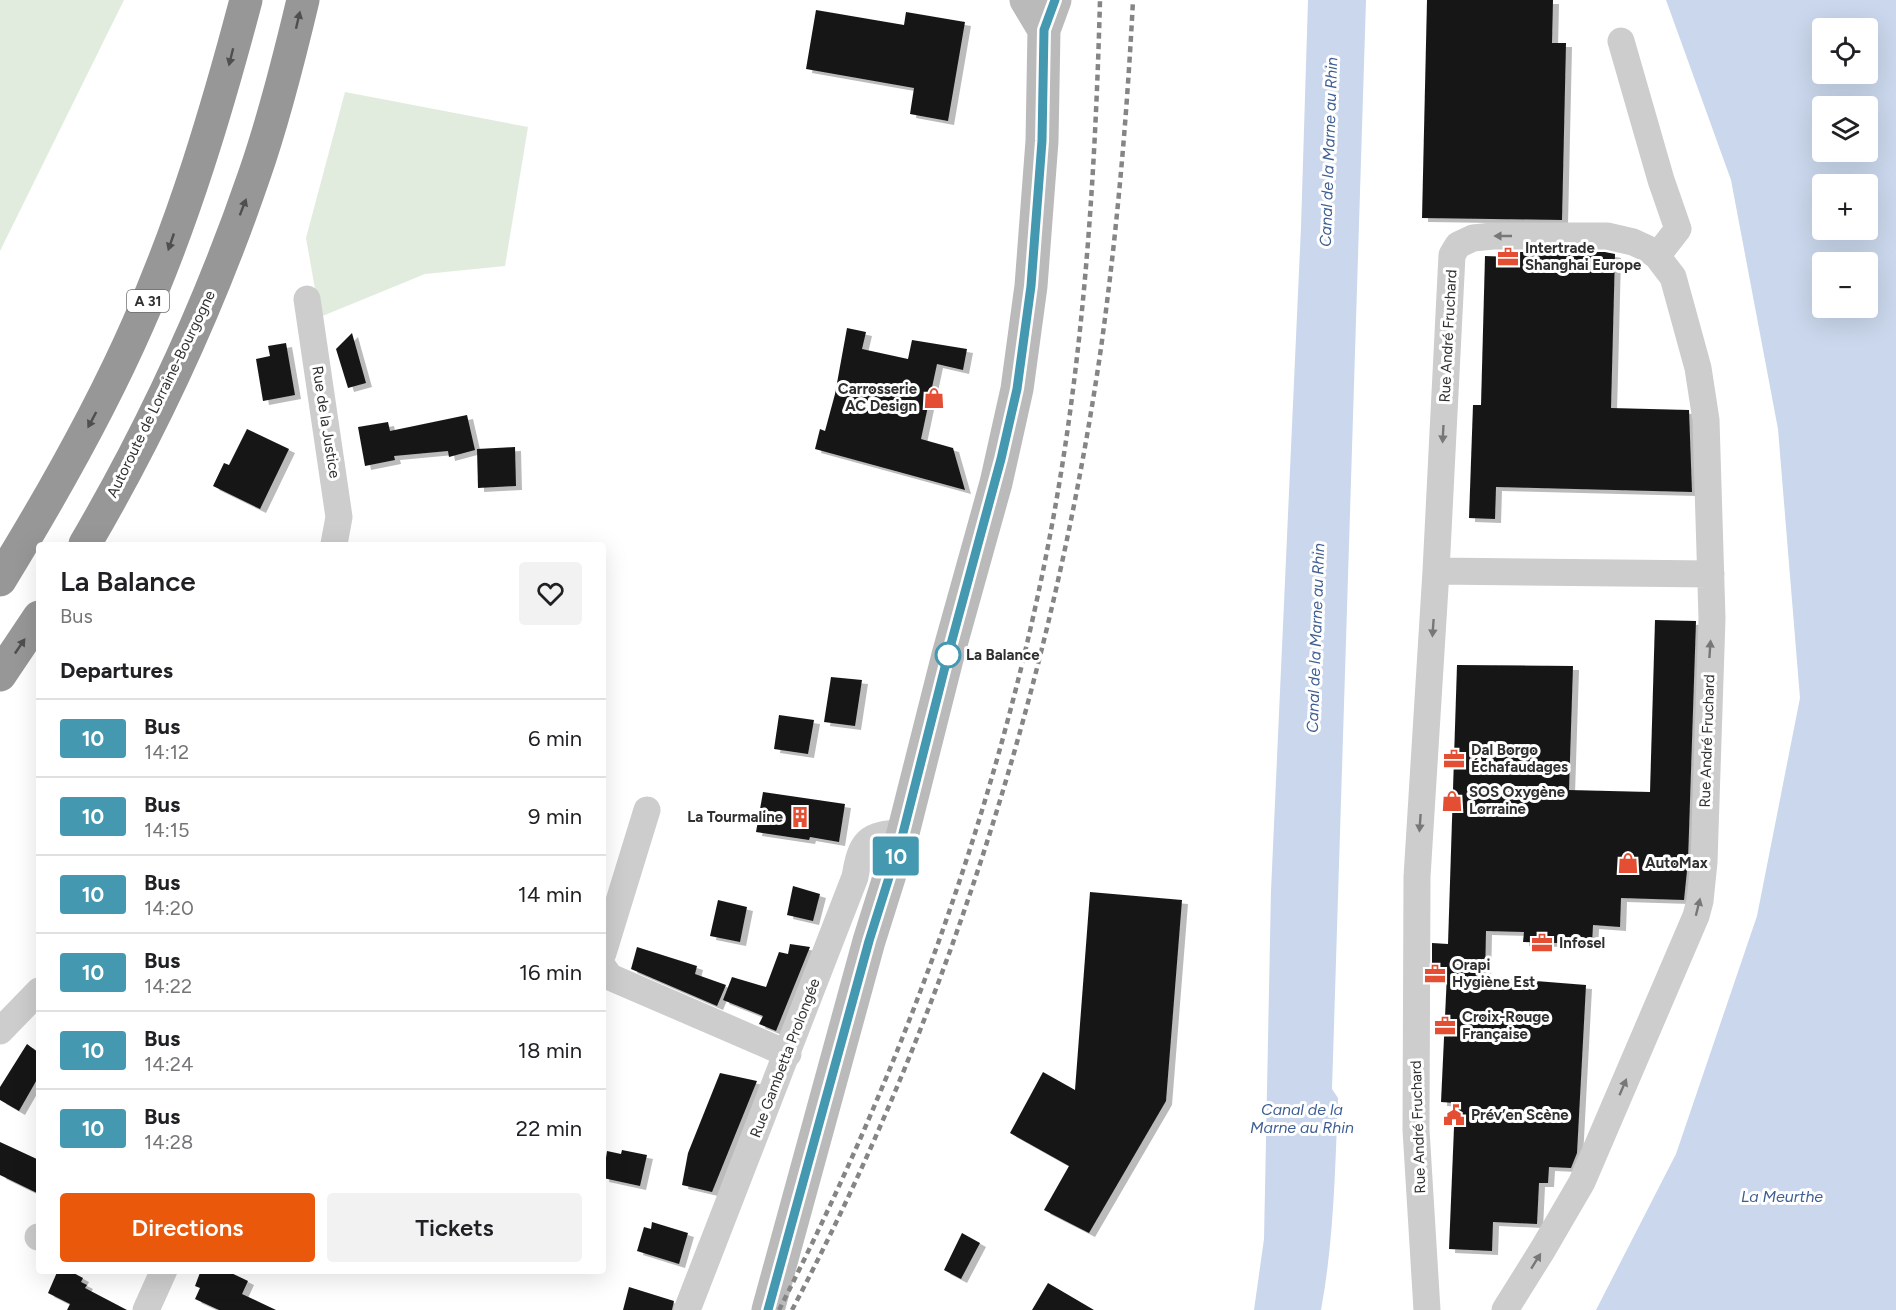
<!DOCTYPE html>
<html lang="en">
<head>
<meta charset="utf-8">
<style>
  body { margin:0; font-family:Figtree,sans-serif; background:#f2f2f2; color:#202124; height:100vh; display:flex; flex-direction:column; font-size:22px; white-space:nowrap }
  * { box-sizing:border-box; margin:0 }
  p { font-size:20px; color:#757577 }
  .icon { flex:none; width:33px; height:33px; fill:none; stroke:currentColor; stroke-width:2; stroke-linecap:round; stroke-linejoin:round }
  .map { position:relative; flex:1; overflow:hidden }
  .drawer { position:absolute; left:36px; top:542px; width:570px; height:732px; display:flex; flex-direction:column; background:#fff; border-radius:6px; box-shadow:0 6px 24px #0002 }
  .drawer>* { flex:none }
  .badge { padding:0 12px; border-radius:4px; font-size:21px; line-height:39px }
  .tools { position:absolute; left:1812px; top:18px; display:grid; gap:12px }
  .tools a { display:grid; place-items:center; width:66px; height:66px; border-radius:6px; background:#fff; box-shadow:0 6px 24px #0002; font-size:30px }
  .map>.badge { position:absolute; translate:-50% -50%; box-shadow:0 0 0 3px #fff }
  h2 { padding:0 24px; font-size:22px; line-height:54px }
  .round { display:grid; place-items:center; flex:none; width:63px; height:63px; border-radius:6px; background:#f2f2f2 }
  .summary { display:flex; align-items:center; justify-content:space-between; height:102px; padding:0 24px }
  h1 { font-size:28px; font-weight:600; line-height:45px }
  .action { display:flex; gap:12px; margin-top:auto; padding:12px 24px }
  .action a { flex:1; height:69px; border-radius:6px; background:#ea580c; color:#fff; font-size:24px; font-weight:600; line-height:69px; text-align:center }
  .action a+a { background:#f2f2f2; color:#202124 }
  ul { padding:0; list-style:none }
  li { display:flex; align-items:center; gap:18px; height:78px; padding:0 24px; border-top:2px solid #e0e0e0 }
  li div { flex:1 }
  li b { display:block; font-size:22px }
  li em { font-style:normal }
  li .badge { min-width:66px; font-weight:700; text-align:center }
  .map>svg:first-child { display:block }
  .green { fill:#e2ecde }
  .water { fill:#cad7ec; fill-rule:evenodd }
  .building { fill:#171717; filter:url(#shadow) }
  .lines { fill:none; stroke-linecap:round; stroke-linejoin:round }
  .street { stroke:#cdcdcd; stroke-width:27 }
  .secondary { stroke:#bababa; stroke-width:33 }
  .highway { stroke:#979797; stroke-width:33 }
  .rail { stroke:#858585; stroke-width:4.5; stroke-dasharray:6 4.5; stroke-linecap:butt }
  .oneway { fill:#4f4f4f }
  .oneway2 { fill:#777 }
  .line-casing { stroke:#fff; stroke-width:14 }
  .line { stroke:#4499b1; stroke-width:9 }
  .stop-dot { fill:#fff; stroke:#4499b1; stroke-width:3 }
  .labels { text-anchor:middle; stroke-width:6; stroke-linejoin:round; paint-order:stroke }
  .shield { fill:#fff; stroke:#6e6e6e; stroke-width:1.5 }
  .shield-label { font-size:14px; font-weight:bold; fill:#303030 }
  .poi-label { font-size:15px; font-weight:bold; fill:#303030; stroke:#fff; text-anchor:start }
  .street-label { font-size:15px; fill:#303030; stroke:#fff }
  .stop-label { font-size:15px; font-weight:bold; fill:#303030; stroke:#fff; text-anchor:start }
  .water-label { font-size:16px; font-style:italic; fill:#3e5e92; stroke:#fff }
</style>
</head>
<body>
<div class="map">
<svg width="1896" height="1310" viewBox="0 0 1896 1310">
  <defs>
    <filter id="shadow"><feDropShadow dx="6" dy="4" stdDeviation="0" flood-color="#0004"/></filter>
  </defs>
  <rect width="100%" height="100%" fill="#fff"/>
  <!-- green -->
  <path class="green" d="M0 0H124L0 251Z
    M345 92 528 127 505 266 425 274 320 317 306 238Z"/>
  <!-- water -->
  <path class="water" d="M1308 0H1366L1332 1089 1338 1098C1335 1169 1334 1240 1321 1310H1254L1264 1239 1271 891 1301 227Z
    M1666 0H1896V1310H1596L1676 1154 1757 916 1800 698 1778 429 1731 180ZM1822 28H1868V74H1822ZM1822 106H1868V152H1822ZM1822 184H1868V230H1822ZM1822 262H1868V308H1822Z"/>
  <!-- building -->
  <path class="building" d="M1427 0H1553L1552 43H1566L1562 220 1422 218Z
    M816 10 904 25 906 12 965 22 948 121 910 114 914 88 806 69Z
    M1513 252H1605L1615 254 1611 408 1689 410 1692 492 1496 487 1495 519 1469 518 1473 405H1481L1485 256 1513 257Z
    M847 328 866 332 862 349 908 359 912 340 967 349 963 370 937 364 921 439 953 448 965 490 815 449 820 429 825 431 835 394Z
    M352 333 366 383 348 388 336 349Z
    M286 343 295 395 263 401 256 359 270 356 268 346Z
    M467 415 475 450 449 457 448 451 394 456 395 460 365 466 358 427 388 422 390 431Z
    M247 429 289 449 260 509 213 486 224 463 229 465Z
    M515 447 516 486 478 488 477 449Z
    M1655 620 1696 621 1688 861 1684 900 1621 898 1620 927 1593 925 1592 944 1523 942 1524 932 1486 931 1485 977 1586 985 1577 1153 1571 1168 1549 1167 1548 1183H1539L1537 1224 1493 1222 1492 1251 1449 1249 1455 1103 1441 1102 1447 974H1432V943L1448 944 1457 665 1573 666 1569 790 1650 792Z
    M831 677 862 680 855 726 824 722Z
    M779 715 814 720 808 754 774 749Z
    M763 792 845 804 839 842 810 837 809 840 756 832Z
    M793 886 820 894 813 921 787 915Z
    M1090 892 1182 900 1166 1101 1089 1233 1044 1210 1069 1166 1010 1133 1043 1072 1075 1090Z
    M718 900 747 907 740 942 710 936Z
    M790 944 810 947 776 1031 759 1024 763 1016 723 1000 732 977 766 987 779 952 788 954Z
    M637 947 697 966 695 974 726 985 717 1006 631 969Z
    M27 1044 39 1053V1076L19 1111 0 1100V1087Z
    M720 1073 757 1081 712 1192 682 1185 688 1153Z
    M0 1142 39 1160V1194L0 1175Z
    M622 1150 647 1155 640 1186 603 1178 607 1151 621 1154Z
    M652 1222 688 1233 679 1264 637 1251 644 1227 651 1229Z
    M962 1233 980 1243 961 1279 944 1270Z
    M58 1270H68L83 1278 81 1282 87 1285 85 1288 127 1310H67L70 1304 48 1293Z
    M201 1270H225L248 1281 242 1294 276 1310H219L195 1299 200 1288 195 1286Z
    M1048 1283 1094 1310H1032Z
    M629 1287 674 1301 672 1310H623Z"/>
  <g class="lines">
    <!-- street -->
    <path class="street" d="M1621 41 1661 180 1678 229 1657 256
      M307 299 339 517 334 544
      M1436 571 1711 574
      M603 953 647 810
      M603 967 610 977 788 1054
      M0 1031 39 991
      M38 1237H39
      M146 1310 164 1270
      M687 1310 855 877C861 841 867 834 903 833
      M1427 1310 1416 1130 1417 877 1436 571 1452 255 1458 245 1473 238 1493 236H1607L1633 242 1646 248 1657 256 1673 277 1698 368 1706 420 1712 618 1704 862 1700 901 1696 916 1582 1182 1543 1249 1505 1310"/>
    <!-- secondary -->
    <path class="secondary" d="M1026 0 1044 30
      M768 1310 869 941 903 833 948 655 996 483 1017 389 1031 286 1042 141 1044 30 1055 0"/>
    <!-- highway -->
    <path class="highway" d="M85 544C153 428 210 304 254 176 274 119 289 59 303 0
      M0 580C51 497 99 413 138 324 184 220 217 110 246 0
      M0 675 39 617"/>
    <!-- rail -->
    <path class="rail" d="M779 1310C901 1071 995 815 1047 551 1083 369 1095 185 1100 0
      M792 1310C948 1014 1053 679 1101 348 1117 232 1127 117 1133 0"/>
  </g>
  <!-- one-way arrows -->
  <defs><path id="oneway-solid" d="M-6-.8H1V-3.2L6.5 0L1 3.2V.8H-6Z" transform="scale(1.5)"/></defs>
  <g class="oneway">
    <use href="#oneway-solid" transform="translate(298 20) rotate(-77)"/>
    <use href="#oneway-solid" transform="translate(231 57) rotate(104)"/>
    <use href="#oneway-solid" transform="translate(243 207) rotate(-69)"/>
    <use href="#oneway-solid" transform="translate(171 242) rotate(109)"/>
    <use href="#oneway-solid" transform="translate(92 420) rotate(118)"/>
    <use href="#oneway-solid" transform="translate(20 646) rotate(-56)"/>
  </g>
  <g class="oneway2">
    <use href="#oneway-solid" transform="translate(1503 236) rotate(-180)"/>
    <use href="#oneway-solid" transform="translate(1443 434) rotate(93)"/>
    <use href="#oneway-solid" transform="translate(1433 628) rotate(94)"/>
    <use href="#oneway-solid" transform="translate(1710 649) rotate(-86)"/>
    <use href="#oneway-solid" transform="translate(1420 823) rotate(94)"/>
    <use href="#oneway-solid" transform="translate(1698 907) rotate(-76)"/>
    <use href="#oneway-solid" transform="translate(1623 1087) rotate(-67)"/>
    <use href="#oneway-solid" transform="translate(1536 1261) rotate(-58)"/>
  </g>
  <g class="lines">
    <defs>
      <path id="line" d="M768 1310 869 941 903 833 948 655 1001 459 1017 389 1031 286 1042 141 1044 30 1055 0"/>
    </defs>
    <!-- line casing -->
    <use href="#line" class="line-casing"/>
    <!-- line -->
    <use href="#line" class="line"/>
  </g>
  <!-- icons -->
  <defs>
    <symbol id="office-bare" viewBox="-9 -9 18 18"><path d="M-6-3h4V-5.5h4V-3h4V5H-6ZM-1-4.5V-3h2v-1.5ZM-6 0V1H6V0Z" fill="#e44f34" stroke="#fff" stroke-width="2.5" paint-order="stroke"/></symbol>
    <symbol id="shop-bare" viewBox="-9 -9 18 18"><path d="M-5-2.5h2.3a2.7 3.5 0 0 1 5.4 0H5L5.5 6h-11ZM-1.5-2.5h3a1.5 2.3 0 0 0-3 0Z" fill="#e44f34" stroke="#fff" stroke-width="2.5" paint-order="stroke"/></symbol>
    <symbol id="building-bare" viewBox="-9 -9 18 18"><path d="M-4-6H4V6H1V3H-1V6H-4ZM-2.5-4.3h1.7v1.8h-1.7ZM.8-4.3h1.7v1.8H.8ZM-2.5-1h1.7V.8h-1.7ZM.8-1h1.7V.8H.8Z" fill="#e44f34" stroke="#fff" stroke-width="2.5" paint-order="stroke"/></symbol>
    <symbol id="civic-bare" viewBox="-9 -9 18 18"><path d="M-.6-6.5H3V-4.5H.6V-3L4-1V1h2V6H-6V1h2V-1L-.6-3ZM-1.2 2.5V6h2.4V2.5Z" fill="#e44f34" stroke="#fff" stroke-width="2.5" paint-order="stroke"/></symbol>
  </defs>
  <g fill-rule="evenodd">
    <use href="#office-bare" x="1493" y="242" width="30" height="30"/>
    <use href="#shop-bare" x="919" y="383" width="30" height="30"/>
    <use href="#office-bare" x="1439" y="744" width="30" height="30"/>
    <use href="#shop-bare" x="1437" y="786" width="30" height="30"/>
    <use href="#building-bare" x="785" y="802" width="30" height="30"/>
    <use href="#shop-bare" x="1613" y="848" width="30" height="30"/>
    <use href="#office-bare" x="1527" y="928" width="30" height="30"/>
    <use href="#office-bare" x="1420" y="959" width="30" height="30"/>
    <use href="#office-bare" x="1430" y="1011" width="30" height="30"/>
    <use href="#civic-bare" x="1439" y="1100" width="30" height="30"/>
  </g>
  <!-- markers -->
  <circle class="stop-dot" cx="948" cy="655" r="12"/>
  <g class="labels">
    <!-- shield labels -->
    <rect class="shield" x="127" y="290" width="42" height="22" rx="4.5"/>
    <g class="shield-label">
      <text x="148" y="306">A 31</text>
    </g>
    <!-- poi labels -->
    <g class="poi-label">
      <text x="1525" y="253">Intertrade<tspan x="1525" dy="17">Shanghai Europe</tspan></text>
      <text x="917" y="394" text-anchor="end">Carrosserie<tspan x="917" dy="17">AC Design</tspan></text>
      <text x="1471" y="755">Dal Borgo<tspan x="1471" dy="17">Échafaudages</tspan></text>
      <text x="1469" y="797">SOS Oxygène<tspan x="1469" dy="17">Lorraine</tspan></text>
      <text x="783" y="822" text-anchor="end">La Tourmaline</text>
      <text x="1645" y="868">AutoMax</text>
      <text x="1559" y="948">Infosel</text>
      <text x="1452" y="970">Orapi<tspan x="1452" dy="17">Hygiène Est</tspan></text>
      <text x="1462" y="1022">Croix-Rouge<tspan x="1462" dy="17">Française</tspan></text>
      <text x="1471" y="1120">Prév’en Scène</text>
    </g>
    <!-- street labels -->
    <g class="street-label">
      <text transform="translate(1448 336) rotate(-87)" y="5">Rue André Fruchard</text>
      <text transform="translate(161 394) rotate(-64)" y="5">Autoroute de Lorraine-Bourgogne</text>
      <text transform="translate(326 422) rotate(81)" y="5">Rue de la Justice</text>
      <text transform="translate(1707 741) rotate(-88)" y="5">Rue André Fruchard</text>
      <text transform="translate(785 1058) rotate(-69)" y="5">Rue Gambetta Prolongée</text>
      <text transform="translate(1418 1127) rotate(-92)" y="5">Rue André Fruchard</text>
    </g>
    <!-- stop labels -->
    <g class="stop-label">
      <text x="966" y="660">La Balance</text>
    </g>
    <!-- water labels -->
    <g class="water-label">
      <text transform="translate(1328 152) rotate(-88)" y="6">Canal de la Marne au Rhin</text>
      <text transform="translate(1315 638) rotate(-88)" y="6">Canal de la Marne au Rhin</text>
      <text x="1302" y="1115">Canal de la<tspan x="1302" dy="18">Marne au Rhin</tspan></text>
      <text x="1782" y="1202">La Meurthe</text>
    </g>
  </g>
</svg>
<div class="tools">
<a><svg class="icon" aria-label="locate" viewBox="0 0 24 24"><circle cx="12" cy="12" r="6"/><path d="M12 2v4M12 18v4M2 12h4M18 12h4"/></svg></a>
<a><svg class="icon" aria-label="layers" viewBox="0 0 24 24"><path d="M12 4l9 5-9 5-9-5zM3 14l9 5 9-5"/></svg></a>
<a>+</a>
<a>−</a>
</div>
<b class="badge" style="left:896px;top:856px;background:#4499b1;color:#fff">10</b>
<section class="drawer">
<div class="summary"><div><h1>La Balance</h1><p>Bus</p></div><a class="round"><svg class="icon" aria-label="heart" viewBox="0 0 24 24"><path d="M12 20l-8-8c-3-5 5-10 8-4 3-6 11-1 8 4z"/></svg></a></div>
<h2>Departures</h2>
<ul>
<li><span class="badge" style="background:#4499b1;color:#fff">10</span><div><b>Bus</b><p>14:12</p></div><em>6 min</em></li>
<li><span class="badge" style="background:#4499b1;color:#fff">10</span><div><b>Bus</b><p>14:15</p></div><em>9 min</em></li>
<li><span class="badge" style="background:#4499b1;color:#fff">10</span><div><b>Bus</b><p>14:20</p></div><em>14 min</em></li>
<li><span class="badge" style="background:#4499b1;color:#fff">10</span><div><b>Bus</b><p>14:22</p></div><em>16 min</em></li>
<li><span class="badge" style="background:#4499b1;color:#fff">10</span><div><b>Bus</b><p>14:24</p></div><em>18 min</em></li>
<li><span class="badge" style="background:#4499b1;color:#fff">10</span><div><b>Bus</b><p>14:28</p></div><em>22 min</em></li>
</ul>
<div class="action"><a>Directions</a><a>Tickets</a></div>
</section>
</div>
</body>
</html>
